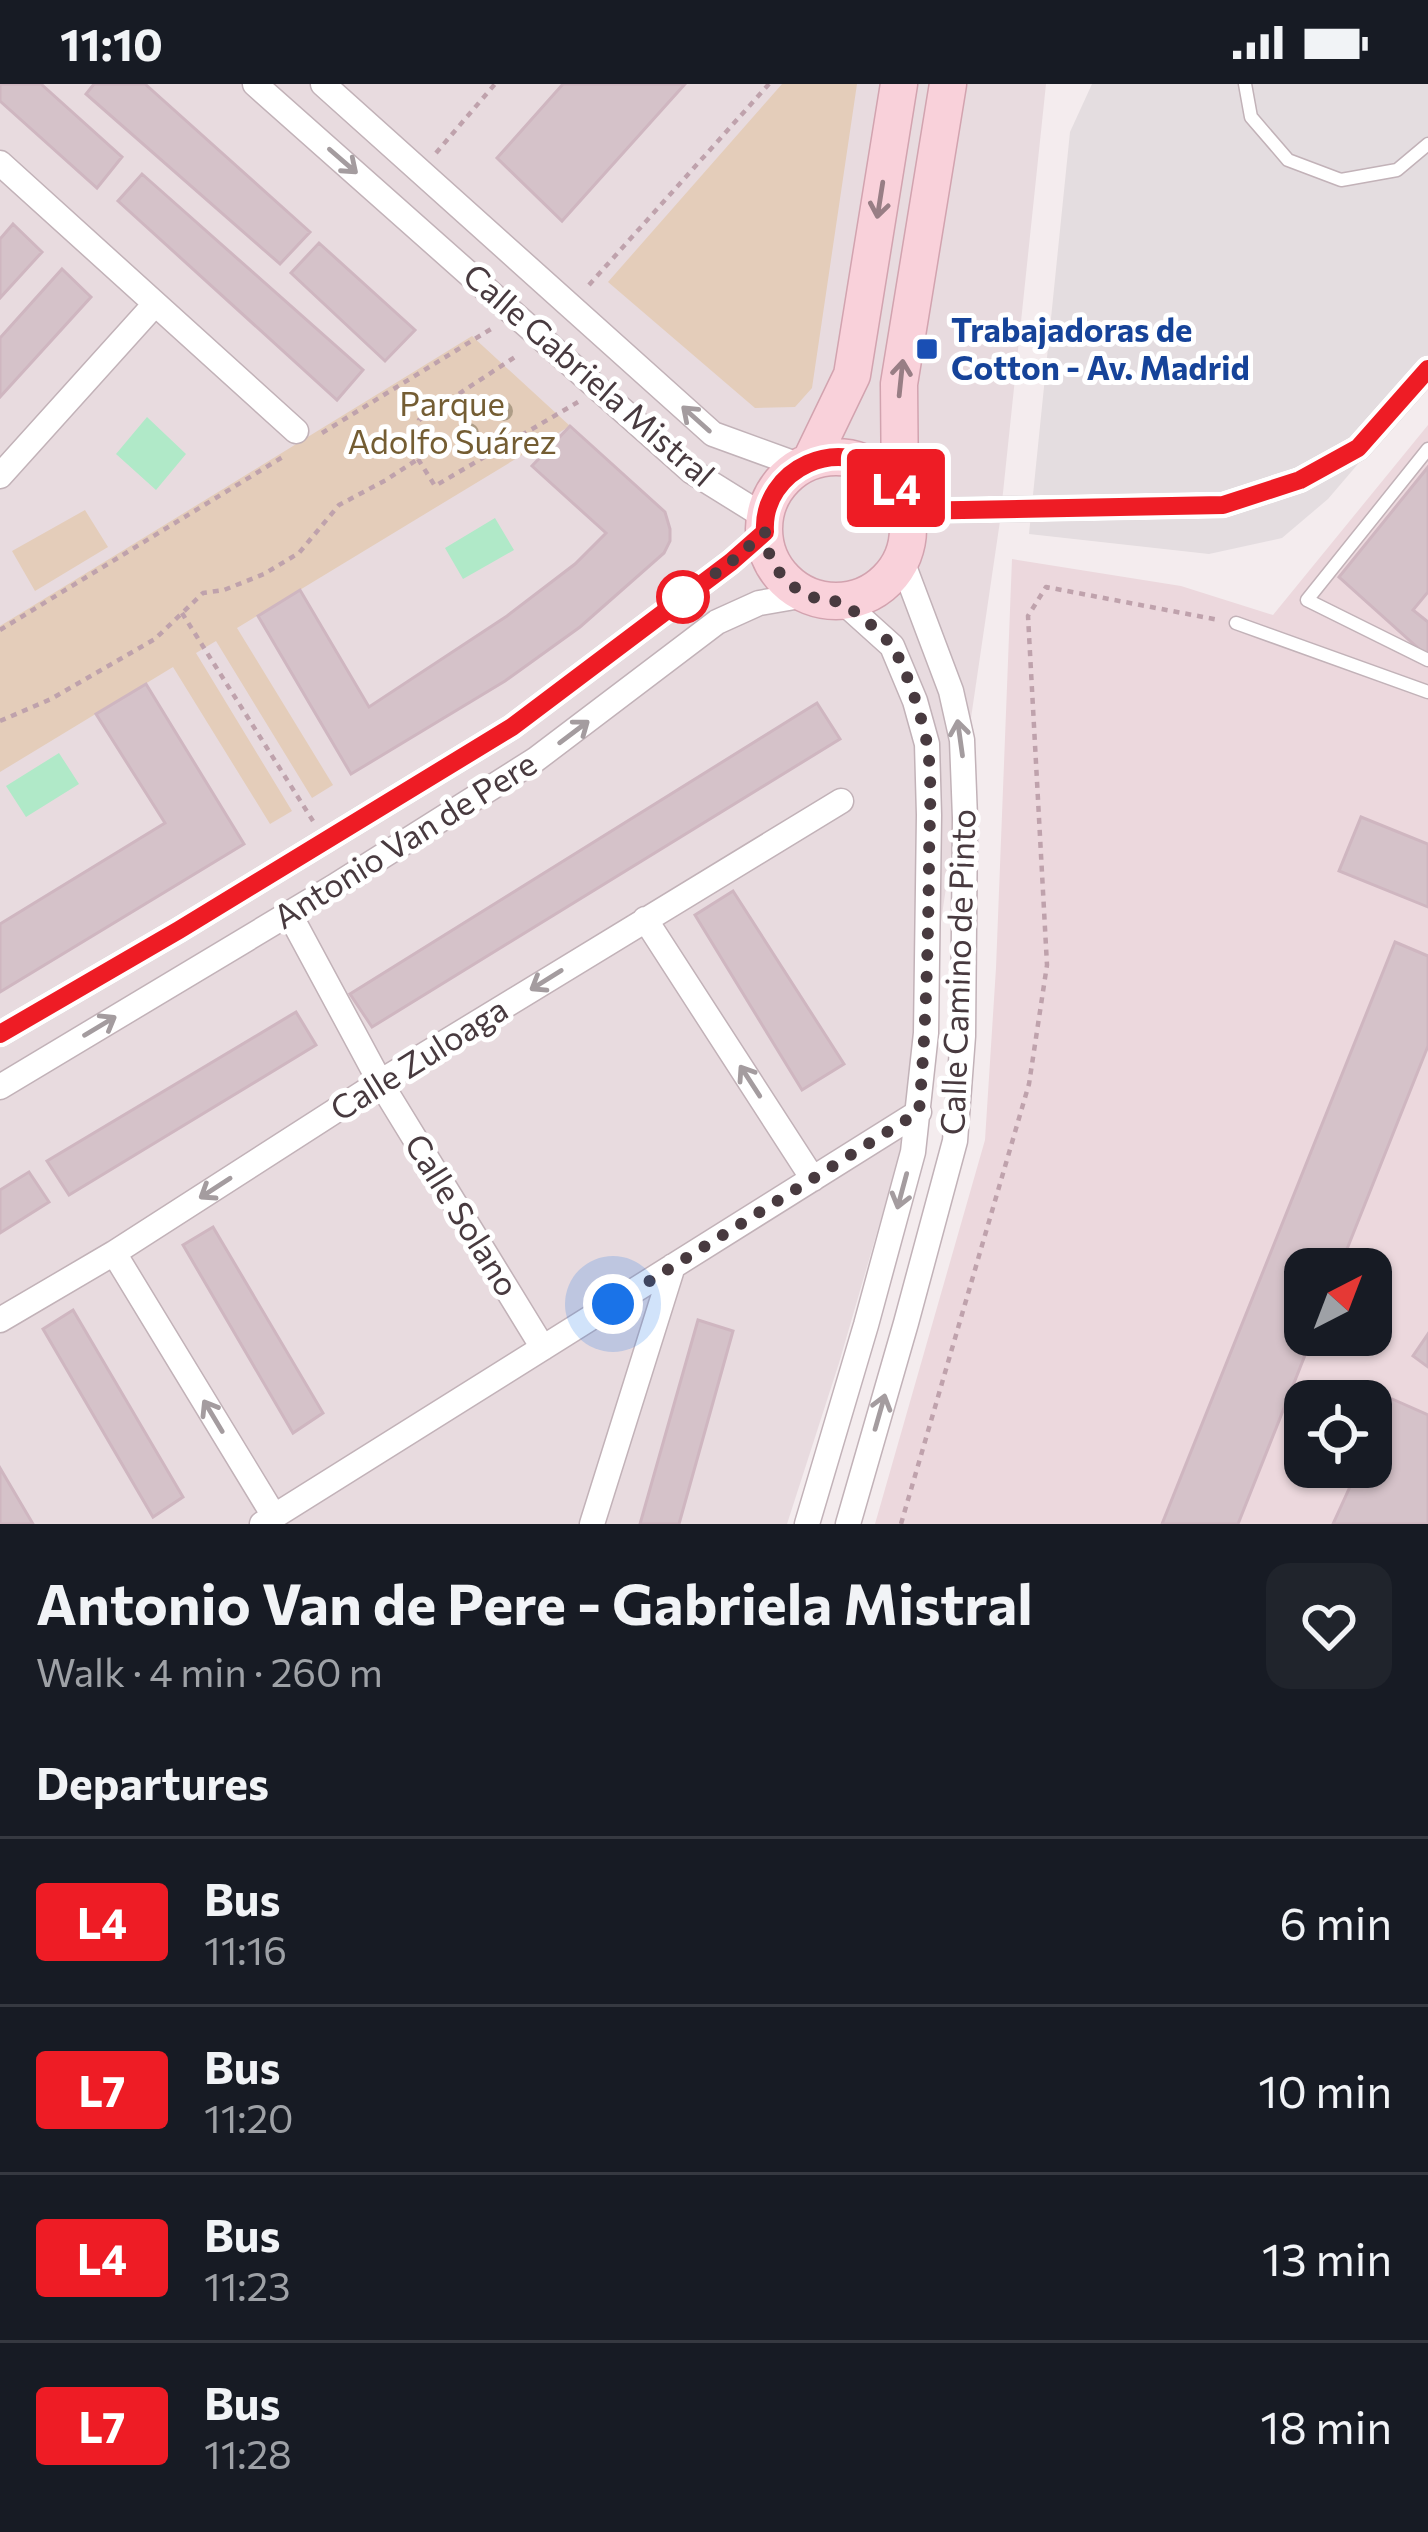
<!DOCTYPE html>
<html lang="en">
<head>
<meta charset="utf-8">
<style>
  body { margin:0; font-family:Commissioner,sans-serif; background:#20242c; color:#f1f3f6; height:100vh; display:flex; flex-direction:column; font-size:45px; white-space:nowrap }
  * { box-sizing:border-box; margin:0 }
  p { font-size:39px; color:#9ea1a6 }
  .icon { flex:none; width:66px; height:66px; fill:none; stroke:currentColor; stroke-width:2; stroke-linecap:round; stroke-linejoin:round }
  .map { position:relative; height:1440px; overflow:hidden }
  .panel { display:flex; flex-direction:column; background:#171b24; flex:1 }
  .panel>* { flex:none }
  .badge { padding:0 24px; border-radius:9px; font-size:42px; line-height:78px }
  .needle { width:78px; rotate:42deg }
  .controls { position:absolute; left:1284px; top:1164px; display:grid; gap:24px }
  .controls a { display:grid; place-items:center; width:108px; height:108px; border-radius:24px; background:#171b24; box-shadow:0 3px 9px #0004; font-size:60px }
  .you { position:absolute; width:60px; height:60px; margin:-30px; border:9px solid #fff; border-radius:50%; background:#1a73e8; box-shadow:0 0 0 18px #1a73e833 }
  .map>.badge { position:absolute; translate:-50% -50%; box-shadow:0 0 0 6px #fff }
  h2 { padding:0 36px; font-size:45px; line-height:108px }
  .round { display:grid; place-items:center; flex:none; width:126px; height:126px; border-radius:24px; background:#20242c }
  .summary { display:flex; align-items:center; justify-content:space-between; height:204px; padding:0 36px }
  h1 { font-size:57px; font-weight:700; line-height:90px }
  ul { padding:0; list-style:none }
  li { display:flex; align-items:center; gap:36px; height:168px; padding:0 36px; border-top:3px solid #363941 }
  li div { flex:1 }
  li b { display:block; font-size:45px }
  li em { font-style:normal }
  li .badge { min-width:132px; font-weight:700; text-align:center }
  .status { display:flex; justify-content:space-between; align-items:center; height:84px; padding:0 60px; background:#171b24; direction:ltr }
  .status svg { height:33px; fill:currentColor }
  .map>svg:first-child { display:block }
  .residential { fill:#e8dbdf }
  .industrial { fill:#e4dde0 }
  .education { fill:#ecd8dd; fill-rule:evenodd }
  .green { fill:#e4cdba }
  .water { fill:#b0e9c8 }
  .building { fill:#d5c2c9; stroke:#cfb6c0; stroke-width:3 }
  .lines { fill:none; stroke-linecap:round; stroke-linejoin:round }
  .lane-casing { stroke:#c2b2b8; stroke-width:15 }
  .street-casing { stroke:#c2b2b8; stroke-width:27 }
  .secondary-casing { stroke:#d2a3af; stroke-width:39 }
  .path { stroke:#bfa2ac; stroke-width:4.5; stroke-dasharray:6 6; stroke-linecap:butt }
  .lane { stroke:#fff; stroke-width:12 }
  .street { stroke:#fff; stroke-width:24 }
  .secondary { stroke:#f9d1da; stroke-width:36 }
  .tree { fill:#ae9d87 }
  .oneway { stroke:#a49c9f }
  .oneway2 { stroke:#987e85 }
  .line-casing { stroke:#fff; stroke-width:27 }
  .line { stroke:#ee1c25; stroke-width:18 }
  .walk { stroke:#483a3f; stroke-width:12; stroke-dasharray:0 21.6 }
  .transit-dot { fill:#1a4fb4; stroke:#fff; stroke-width:4.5 }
  .stop-dot { fill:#fff; stroke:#ee1c25; stroke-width:6 }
  .labels { text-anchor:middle; stroke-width:10; stroke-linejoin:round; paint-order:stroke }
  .transit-label { font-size:33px; font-weight:bold; fill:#164399; stroke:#fff; text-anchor:start }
  .street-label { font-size:33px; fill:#483a3f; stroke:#fff }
  .park-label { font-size:33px; fill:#745d33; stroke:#fff }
</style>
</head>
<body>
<div class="status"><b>11:10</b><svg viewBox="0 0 49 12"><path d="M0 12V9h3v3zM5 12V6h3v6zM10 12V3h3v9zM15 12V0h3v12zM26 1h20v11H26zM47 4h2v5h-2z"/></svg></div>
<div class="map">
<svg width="1428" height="1440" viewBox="0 0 1428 1440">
  <rect width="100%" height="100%" fill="#f4ecee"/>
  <!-- residential -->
  <path class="residential" d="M0 0H1046L1000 437 914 1021 839 1279 787 1440H0Z"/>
  <!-- industrial -->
  <path class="industrial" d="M1092 0H1428V298L1328 415 1282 454 1209 470 1029 450 1070 48Z"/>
  <!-- education -->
  <path class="education" d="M1428 341V1440H875L985 1056 996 884 1012 475 1181 502 1273 531ZM1305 1185H1371V1251H1305ZM1305 1317H1371V1383H1305Z"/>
  <!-- green -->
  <path class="green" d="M782 0H857L812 304 795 323 755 324 608 198Z
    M472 252 570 342 237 544 333 701 312 714 216 557 196 569 292 727 270 740 173 583 0 688V542Z
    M85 426 108 463 35 507 12 467Z"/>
  <!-- water -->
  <path class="water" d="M147 333 186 370 156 406 116 370Z
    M495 434 514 466 463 495 445 464Z
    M59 669 79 700 26 733 6 702Z"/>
  <!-- building -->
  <path class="building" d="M0 0H41L122 73 97 104 0 17Z
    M94 0H145L310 148 280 180 86 10Z
    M563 0H685L562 137 497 74Z
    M142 90 363 286 337 316 118 117Z
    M13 140 42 168 0 214V155Z
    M319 159 415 246 385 277 291 189Z
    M62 185 91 213 0 313V254Z
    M570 342 665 428 670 445V457L664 469 580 543 505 597 351 690 258 532 300 506 369 623 507 532 575 480 606 449 532 382Z
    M1428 383V508L1413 526 1428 538V573L1339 493Z
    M146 600 244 760 0 908V840L165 739 96 630Z
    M817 619 840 655 372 943 350 910Z
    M1361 733 1428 760V823L1339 787Z
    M733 807 844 980 802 1006 695 831Z
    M1395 858 1428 872V962L1339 1185H1305V1251H1313L1238 1440H1162Z
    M296 928 316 961 69 1111 47 1077Z
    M29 1088 49 1118 0 1149V1106Z
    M213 1143 323 1329 293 1349 183 1161Z
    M73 1226 183 1413 153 1433 43 1245Z
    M698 1236 733 1247 679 1440H640Z
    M1428 1250V1283L1413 1272Z
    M1390 1314 1428 1331V1440H1333L1359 1383H1371V1356Z
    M0 1384 33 1440H0Z"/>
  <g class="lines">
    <defs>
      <path id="lane" d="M1245 0 1251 33 1288 76 1341 96 1397 86 1428 60
        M1428 365 1307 516 1428 576
        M1236 539 1428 608"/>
      <path id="street" d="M255 0 691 387 765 433
        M323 0 713 350 801 382
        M0 79 296 347
        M0 392 155 220
        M907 427 1223 421 1300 396 1358 364 1428 285
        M289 829 380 998 543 1264
        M645 835 813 1095
        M0 950 179 846 512 643 731 478 765 448
        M0 1003 335 802 535 676 717 538 759 519 806 511
        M114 1169 274 1432
        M0 1236 114 1169 380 998 841 717
        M262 1440 919 1028
        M592 1440 673 1182
        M807 1440 866 1241 913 1068 926 949 929 731 927 660 915 617 892 562 842 517
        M848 1440 906 1239 955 1057 963 952 965 734 962 656 951 607 902 477"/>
      <path id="secondary" d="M764 445a72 72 0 1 1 144 0a72 72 0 1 1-144 0Z
        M811 376 852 291 899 0
        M900 411 899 300 948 0"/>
    </defs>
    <!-- lane casing -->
    <use href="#lane" class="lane-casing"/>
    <!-- street casing -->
    <use href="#street" class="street-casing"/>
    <!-- secondary casing -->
    <use href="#secondary" class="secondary-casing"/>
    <!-- path -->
    <path class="path" d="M436 69 495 0
      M589 201 769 0
      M322 349 491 245
      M418 375 435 402 578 318
      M182 529 313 737
      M0 546 286 371
      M0 637 51 615 155 555 203 509 224 506 264 490 299 469 339 421 386 396 418 375 419 336 518 271
      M901 1440 1029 1000 1047 881 1028 532 1046 503 1219 536"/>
    <!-- lane -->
    <use href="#lane" class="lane"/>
    <!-- street -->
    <use href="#street" class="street"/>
    <!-- secondary -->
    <use href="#secondary" class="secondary"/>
  </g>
  <!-- trees -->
  <g class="tree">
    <circle cx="503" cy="327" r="10"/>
    <circle cx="469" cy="349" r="10"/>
  </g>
  <!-- one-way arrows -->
  <defs><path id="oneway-shaft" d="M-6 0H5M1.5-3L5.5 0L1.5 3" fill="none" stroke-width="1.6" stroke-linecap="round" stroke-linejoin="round" transform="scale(3)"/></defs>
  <g class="oneway">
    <use href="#oneway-shaft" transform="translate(343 77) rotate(41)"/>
    <use href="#oneway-shaft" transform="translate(696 335) rotate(-138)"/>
    <use href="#oneway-shaft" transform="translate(574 648) rotate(-37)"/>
    <use href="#oneway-shaft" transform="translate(960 654) rotate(-98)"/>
    <use href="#oneway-shaft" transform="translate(546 896) rotate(148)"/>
    <use href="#oneway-shaft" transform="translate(100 942) rotate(-31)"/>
    <use href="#oneway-shaft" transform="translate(750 997) rotate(-123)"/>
    <use href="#oneway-shaft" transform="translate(215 1104) rotate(147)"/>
    <use href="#oneway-shaft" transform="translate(902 1107) rotate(105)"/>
    <use href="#oneway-shaft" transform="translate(880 1328) rotate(-74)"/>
    <use href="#oneway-shaft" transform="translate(213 1332) rotate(-121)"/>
  </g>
  <g class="oneway2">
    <use href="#oneway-shaft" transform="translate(880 116) rotate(99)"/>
    <use href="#oneway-shaft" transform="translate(901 294) rotate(-84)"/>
  </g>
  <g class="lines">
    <defs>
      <path id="line" d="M0 950 179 846 512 643 731 478 765 448C761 385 842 347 888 394 897 403 902 415 907 427L1223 421 1300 396 1358 364 1428 285"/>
    </defs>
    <!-- line casing -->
    <use href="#line" class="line-casing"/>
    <!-- line -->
    <use href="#line" class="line"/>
    <!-- walk -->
    <path class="walk" d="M613 1220 919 1028C926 945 928 863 929 779 929 743 933 695 927 660 923 636 906 583 893 564 886 552 857 528 845 521 838 516 828 517 819 515 789 507 766 480 765 448L731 478 683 513"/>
  </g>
  <!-- markers -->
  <rect class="transit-dot" x="915" y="253" width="24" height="24" rx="6"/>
  <circle class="stop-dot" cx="683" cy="513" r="24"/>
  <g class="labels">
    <!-- transit labels -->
    <g class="transit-label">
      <text x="951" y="258">Trabajadoras de<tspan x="951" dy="38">Cotton - Av. Madrid</tspan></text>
    </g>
    <!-- street labels -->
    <g class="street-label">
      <text transform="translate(589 291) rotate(41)" y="12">Calle Gabriela Mistral</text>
      <text transform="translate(405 756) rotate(-32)" y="12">Antonio Van de Pere</text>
      <text transform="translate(958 888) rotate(-88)" y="12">Calle Camino de Pinto</text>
      <text transform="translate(419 975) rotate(-32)" y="12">Calle Zuloaga</text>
      <text transform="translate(462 1131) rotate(58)" y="12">Calle Solano</text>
    </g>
    <!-- park labels -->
    <g class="park-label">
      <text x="452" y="332">Parque<tspan x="452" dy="38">Adolfo Suárez</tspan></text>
    </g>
  </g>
</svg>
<div class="controls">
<a><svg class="needle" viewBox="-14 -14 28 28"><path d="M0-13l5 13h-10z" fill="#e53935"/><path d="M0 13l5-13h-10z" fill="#9ea1a6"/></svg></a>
<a><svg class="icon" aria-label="locate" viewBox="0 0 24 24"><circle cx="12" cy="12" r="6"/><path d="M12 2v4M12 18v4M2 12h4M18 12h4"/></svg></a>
</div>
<div class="you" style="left:613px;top:1220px"></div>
<b class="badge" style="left:896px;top:404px;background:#ee1c25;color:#fff">L4</b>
</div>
<section class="panel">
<div class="summary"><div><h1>Antonio Van de Pere - Gabriela Mistral</h1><p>Walk · 4 min · 260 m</p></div><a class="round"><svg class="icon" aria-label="heart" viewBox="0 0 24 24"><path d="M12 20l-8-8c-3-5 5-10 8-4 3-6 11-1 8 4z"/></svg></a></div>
<h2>Departures</h2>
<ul>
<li><span class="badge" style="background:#ee1c25;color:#fff">L4</span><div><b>Bus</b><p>11:16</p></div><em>6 min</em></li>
<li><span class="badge" style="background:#ee1c25;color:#fff">L7</span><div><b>Bus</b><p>11:20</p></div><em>10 min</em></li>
<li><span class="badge" style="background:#ee1c25;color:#fff">L4</span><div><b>Bus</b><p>11:23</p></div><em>13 min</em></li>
<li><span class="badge" style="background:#ee1c25;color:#fff">L7</span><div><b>Bus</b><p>11:28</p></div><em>18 min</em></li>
</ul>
</section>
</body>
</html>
